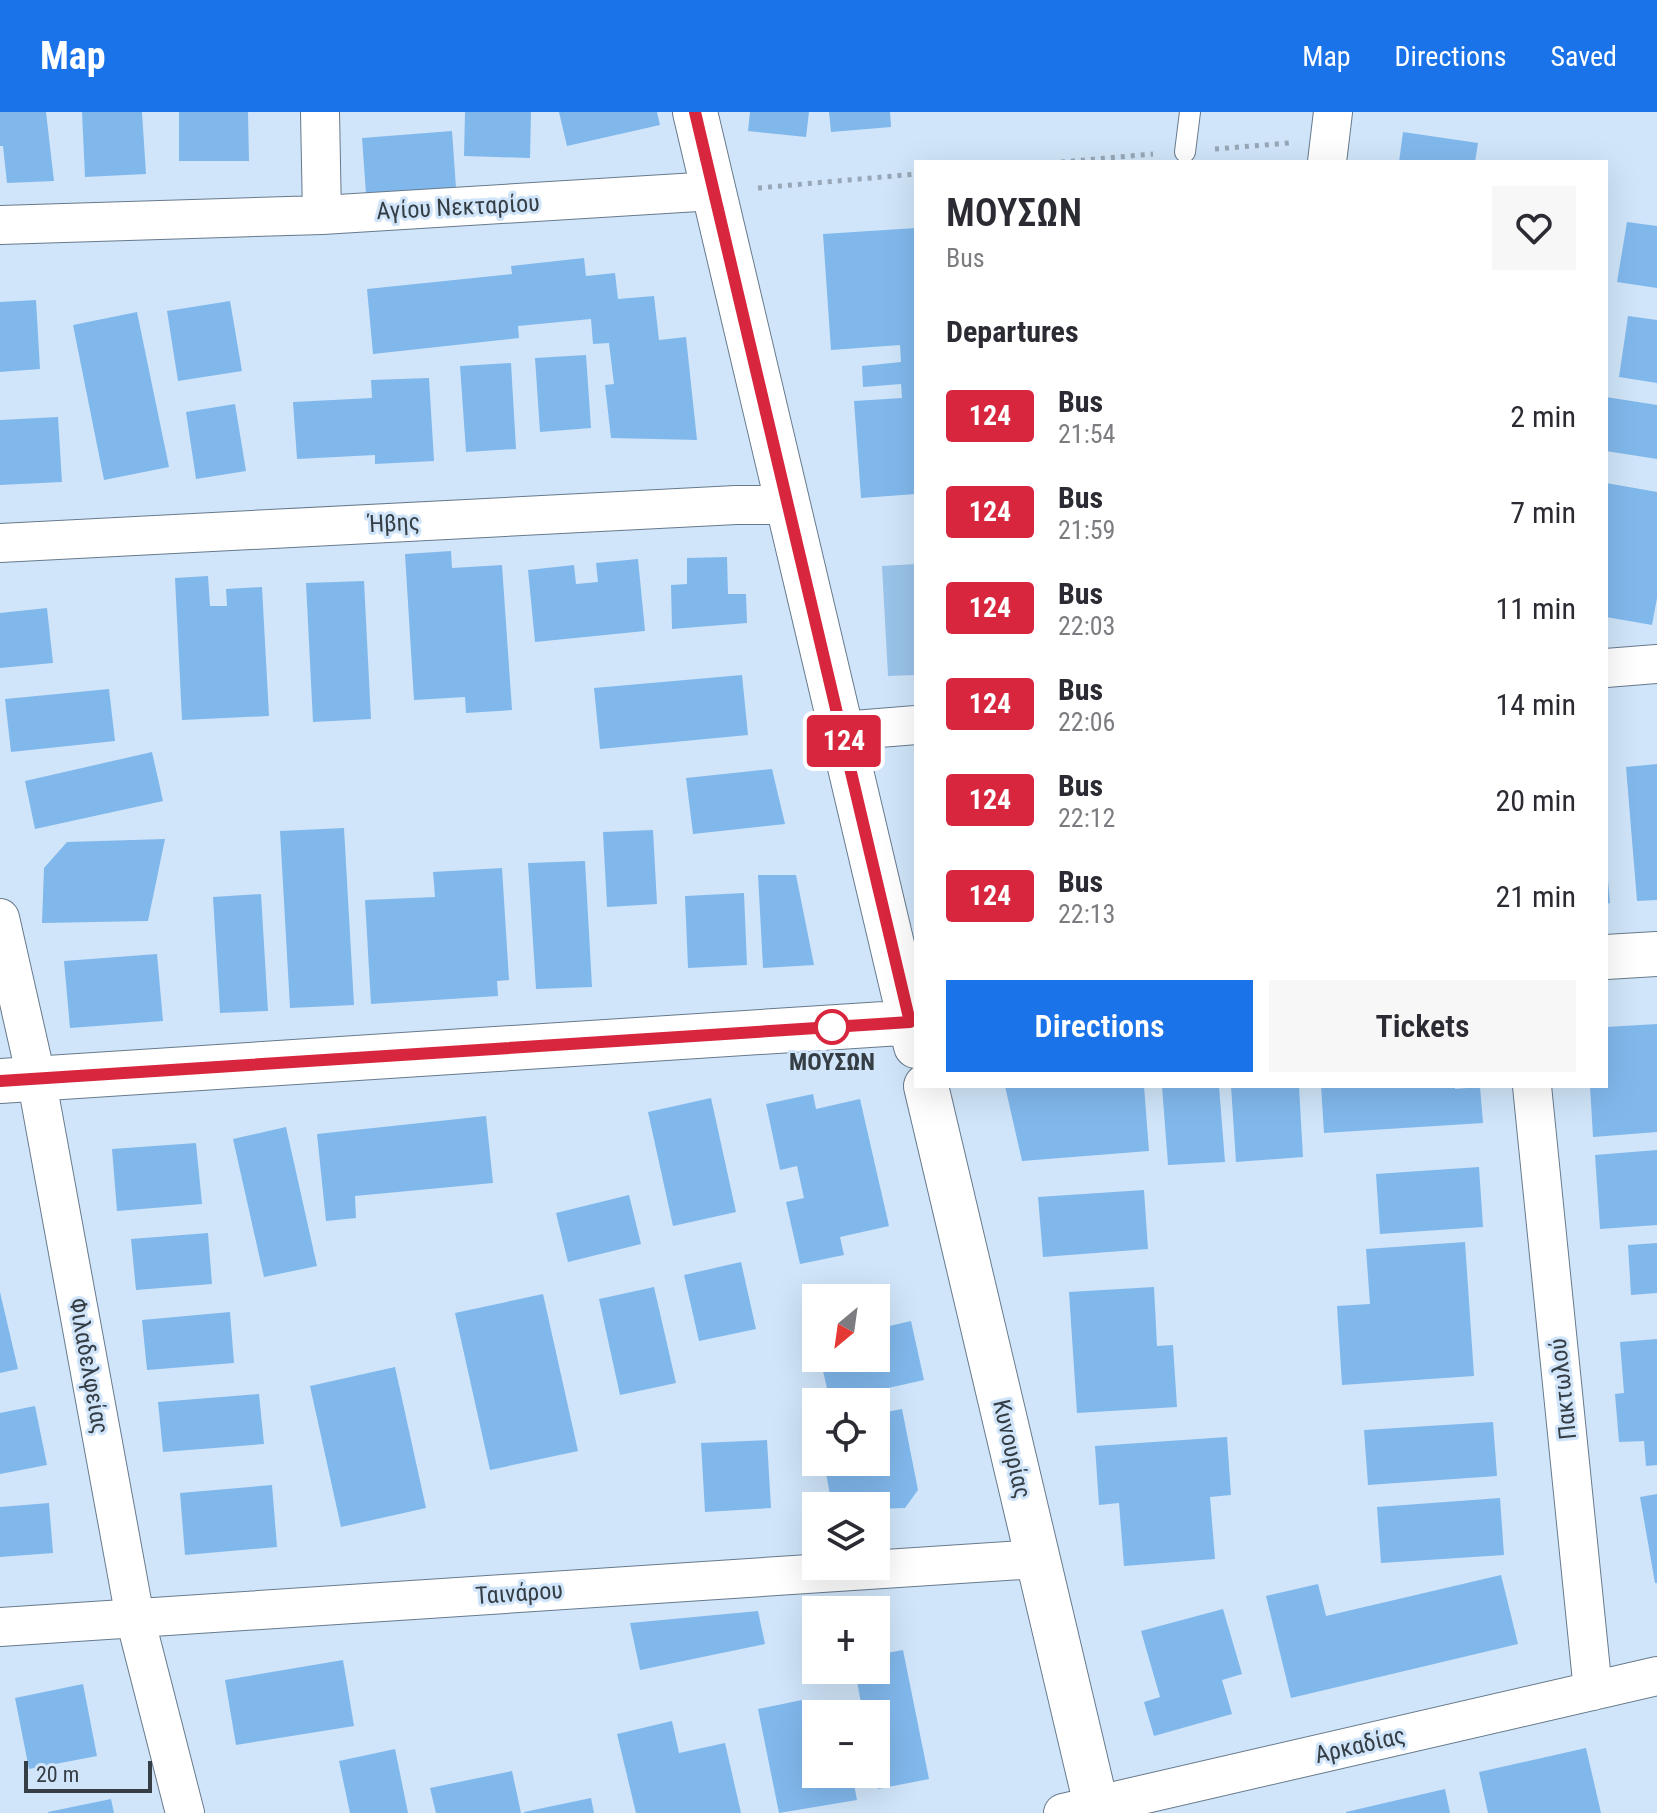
<!DOCTYPE html>
<html lang="en">
<head>
<meta charset="utf-8">
<style>
  body { margin:0; font-family:"Roboto Condensed",sans-serif; background:#f7f7f7; color:#2b2b33; height:100vh; display:flex; flex-direction:column; font-size:30px; white-space:nowrap }
  * { box-sizing:border-box; margin:0 }
  p { font-size:26px; color:#7c7c81 }
  .icon { flex:none; width:44px; height:44px; fill:none; stroke:currentColor; stroke-width:2; stroke-linecap:round; stroke-linejoin:round }
  .map { position:relative; flex:1; overflow:hidden }
  .panel { position:absolute; left:914px; top:48px; width:694px; height:928px; display:flex; flex-direction:column; background:#fff; border-radius:0px; box-shadow:0 8px 32px #0002 }
  .panel>* { flex:none }
  .badge { padding:0 16px; border-radius:6px; font-size:28px; line-height:52px }
  .needle { width:52px; rotate:209deg }
  .buttons { position:absolute; left:802px; top:1172px; display:grid; gap:16px }
  .buttons a { display:grid; place-items:center; width:88px; height:88px; border-radius:0px; background:#fff; box-shadow:0 8px 32px #0002; font-size:40px }
  .scale { position:absolute; left:24px; bottom:20px; width:128px; box-sizing:border-box; padding-left:8px; border:4px solid #353d45; border-top:0; font-size:22px; line-height:28px; white-space:nowrap; color:#353d45; -webkit-text-stroke:6px #d0e5f9; paint-order:stroke }
  .map>.badge { position:absolute; translate:-50% -50%; box-shadow:0 0 0 4px #fff }
  h2 { padding:0 32px; font-size:30px; line-height:72px }
  .round { display:grid; place-items:center; flex:none; width:84px; height:84px; border-radius:0px; background:#f7f7f7 }
  .headline { display:flex; align-items:center; justify-content:space-between; height:136px; padding:0 32px }
  h1 { font-size:38px; font-weight:600; line-height:60px }
  .action { display:flex; gap:16px; margin-top:auto; padding:16px 32px }
  .action a { flex:1; height:92px; border-radius:0px; background:#1a73e8; color:#fff; font-size:32px; font-weight:600; line-height:92px; text-align:center }
  .action a+a { background:#f7f7f7; color:#2b2b33 }
  ul { padding:0; list-style:none }
  li { display:flex; align-items:center; gap:24px; height:96px; padding:0 32px }
  li div { flex:1 }
  li b { display:block; font-size:30px }
  li em { font-style:normal }
  li .badge { min-width:88px; font-weight:700; text-align:center }
  header { display:flex; align-items:center; gap:48px; box-sizing:border-box; height:112px; padding:0 40px; background:#1a73e8; color:#fff }
  header strong { font-size:38px }
  nav { display:flex; gap:44px; margin-inline-start:auto; font-size:28px }
  .map>svg:first-child { display:block }
  .pitch { fill:#9ac3e9 }
  .building { fill:#81b8ec }
  .lines { fill:none; stroke-linecap:round; stroke-linejoin:round }
  .lane-casing { stroke:#677a8c; stroke-width:22 }
  .street-casing { stroke:#677a8c; stroke-width:40 }
  .secondary-casing { stroke:#677a8c; stroke-width:46 }
  .path { stroke:#97a7b7; stroke-width:5; stroke-dasharray:4 6; stroke-linecap:butt }
  .lane { stroke:#fff; stroke-width:20 }
  .street { stroke:#fff; stroke-width:38 }
  .secondary { stroke:#fff; stroke-width:44 }
  .line-casing { stroke:#fff; stroke-width:18 }
  .line { stroke:#d7263d; stroke-width:12 }
  .stop-dot { fill:#fff; stroke:#d7263d; stroke-width:4 }
  .labels { text-anchor:middle; stroke-width:6; stroke-linejoin:round; paint-order:stroke }
  .street-label { font-size:24px; fill:#353d45; stroke:#d0e5f9 }
  .stop-label { font-size:24px; font-weight:bold; fill:#353d45; stroke:#d0e5f9 }
</style>
</head>
<body>
<header>
<strong>Map</strong>
<nav><a>Map</a><a>Directions</a><a>Saved</a></nav>
</header>
<div class="map">
<svg width="1657" height="1701" viewBox="0 0 1657 1701">
  <rect width="100%" height="100%" fill="#d0e5f9"/>
  <!-- pitch -->
  <path class="pitch" d="M916 452V563L888 564 882 454Z"/>
  <!-- building -->
  <path class="building" d="M0 0H46L54 69 7 71 3 34H0Z
    M82 0H142L146 62 85 65Z
    M179 0H248L249 49H179Z
    M465 0H531L530 46 464 44Z
    M559 0H657L660 13 567 34Z
    M750 0H809L806 25 748 19Z
    M829 0H890L891 15 831 20Z
    M452 19 456 76 366 82 362 26Z
    M1403 20 1478 31 1475 50H1399Z
    M1627 110 1657 114V176L1617 170Z
    M916 116V382L861 386 854 289 902 286 901 272 863 275 862 254 901 250 900 233 831 238 823 122Z
    M584 146 586 164 615 161 618 187 654 184 659 228 686 225 697 328 611 326 605 273 614 272 609 231 593 232 591 207 518 214 519 226 373 242 367 177 512 162 511 154Z
    M36 188 40 257 0 260V190Z
    M230 189 242 259 178 269 167 199Z
    M137 200 169 355 104 368 73 213Z
    M1628 204 1657 208V271L1619 265Z
    M586 243 591 316 540 320 535 246Z
    M511 251 516 337 466 340 460 254Z
    M429 266 434 349 375 352V343L297 347 293 290 372 286 371 268Z
    M1606 285 1657 293V347L1606 339Z
    M235 292 246 359 196 367 186 300Z
    M58 305 62 370 0 373V308Z
    M1606 371 1657 380V486L1652 513 1606 505Z
    M451 439 452 456 502 453 512 598 466 601 465 585 414 588 405 442Z
    M727 445 728 482H746L747 511 672 517 671 473 687 472V446Z
    M638 447 645 519 535 530 528 458 574 453 576 472 598 470 596 451Z
    M208 464 210 494H227L226 477 262 475 269 604 182 608 175 466Z
    M364 469 371 607 313 610 306 471Z
    M47 496 53 551 0 556V501Z
    M742 563 748 623 600 637 594 576Z
    M109 577 115 629 11 640 5 587Z
    M152 640 163 689 35 717 25 669Z
    M1657 652V788L1637 789 1626 655Z
    M772 657 785 712 693 722 686 666Z
    M344 716 354 893 290 896 280 719Z
    M653 718 657 792 607 795 603 720Z
    M165 727 148 809 42 811 44 756 67 730Z
    M585 749 592 875 536 877 528 751Z
    M502 756 509 868 497 869 498 884 371 892 365 788 435 785 433 760Z
    M758 763H796L814 853 763 856Z
    M1606 768H1608L1610 791 1606 792Z
    M744 781 747 853 688 856 685 784Z
    M261 782 268 899 220 901 213 785Z
    M157 842 163 909 70 916 64 849Z
    M1657 912V1020L1593 1025 1590 974H1606V915Z
    M1005 974H1144L1149 1039 1022 1049Z
    M1162 974H1219L1225 1050 1168 1053Z
    M1231 974H1299L1303 1045 1236 1050Z
    M1321 974H1455V977L1480 975 1483 1011 1324 1021Z
    M813 982 816 997 860 987 889 1114 840 1125 844 1143 800 1152 786 1090 804 1086 797 1054 780 1058 766 992Z
    M711 986 736 1100 673 1114 648 1000Z
    M486 1004 493 1071 355 1084 356 1106 326 1109 317 1022Z
    M286 1015 317 1154 264 1165 233 1027Z
    M196 1031 202 1092 117 1099 112 1037Z
    M1657 1038V1113L1600 1117 1595 1043Z
    M1479 1055 1483 1115 1380 1122 1376 1062Z
    M1144 1078 1148 1137 1043 1145 1038 1085Z
    M629 1083 641 1132 568 1150 556 1101Z
    M208 1121 212 1172 136 1178 131 1127Z
    M1465 1130 1474 1264 1342 1273 1337 1194 1370 1192 1366 1137Z
    M1657 1131V1181L1631 1183 1628 1133Z
    M741 1150 756 1217 699 1229 684 1163Z
    M654 1175 676 1271 620 1283 599 1187Z
    M1154 1175 1157 1234 1173 1233 1177 1295 1077 1301 1069 1180Z
    M0 1180 18 1257 0 1261Z
    M543 1182 578 1339 490 1358 455 1201Z
    M230 1200 234 1251 147 1258 142 1208Z
    M911 1209 924 1268 830 1289 820 1246H876V1217Z
    M1657 1227V1353L1646 1354 1644 1329 1619 1330 1615 1282 1624 1281 1620 1230Z
    M395 1255 426 1396 341 1415 310 1274Z
    M259 1282 264 1332 163 1340 158 1290Z
    M35 1294 47 1353 0 1362V1301Z
    M902 1297 918 1378 905 1396 876 1397V1394H832L824 1350H876V1302Z
    M1493 1310 1497 1364 1368 1373 1364 1318Z
    M1227 1325 1231 1383 1210 1385 1215 1447 1124 1454 1119 1391 1099 1393 1095 1334Z
    M767 1328 771 1396 705 1400 701 1331Z
    M272 1373 277 1435 185 1443 180 1381Z
    M1657 1382V1471H1655L1640 1385Z
    M1500 1386 1504 1443 1381 1451 1377 1395Z
    M49 1391 53 1441 0 1445V1395Z
    M1501 1463 1518 1532 1291 1586 1266 1484 1318 1472 1326 1504Z
    M1223 1497 1242 1562 1222 1568 1232 1602 1154 1624 1144 1590 1160 1585 1141 1519Z
    M758 1499 765 1532 640 1558 630 1511Z
    M903 1538 929 1667 878 1677 875 1662 876 1602H863L855 1558H876V1543Z
    M343 1548 354 1614 236 1633 225 1568Z
    M83 1572 97 1644 29 1657 15 1586Z
    M802 1588 810 1627 816 1626V1662H852L857 1688 779 1701 758 1597Z
    M672 1609 679 1641 725 1631 741 1701H636L617 1622Z
    M1586 1636 1601 1701H1488L1479 1660Z
    M395 1637 408 1701H350L339 1649Z
    M512 1659 521 1701H436L430 1676Z
    M1445 1677 1450 1701H1346V1700Z
    M591 1686 594 1701H524V1700Z
    M111 1687 114 1701H48V1700Z"/>
  <g class="lines">
    <defs>
      <path id="lane" d="M1185 40 1190 0"/>
      <path id="street" d="M320 0 322 103
        M1327 50 1333 0
        M0 113 322 103 714 79
        M0 431 736 393H788
        M1606 556 1657 552
        M842 619 916 613
        M0 806 36 965 135 1506 185 1701
        M1532 974 1593 1579
        M0 1515 1038 1447
        M1063 1701 1657 1564"/>
      <path id="secondary" d="M695 0 916 934
        M1606 845 1657 842
        M0 969 916 910
        M926 974 1096 1693"/>
    </defs>
    <!-- lane casing -->
    <use href="#lane" class="lane-casing"/>
    <!-- street casing -->
    <use href="#street" class="street-casing"/>
    <!-- secondary casing -->
    <use href="#secondary" class="secondary-casing"/>
    <!-- path -->
    <path class="path" d="M1215 37 1289 31
      M1061 50 1153 42
      M758 76 916 62"/>
    <!-- lane -->
    <use href="#lane" class="lane"/>
    <!-- street -->
    <use href="#street" class="street"/>
    <!-- secondary -->
    <use href="#secondary" class="secondary"/>
  </g>
  <g class="lines">
    <defs>
      <path id="line" d="M0 969 910 910 695 0"/>
    </defs>
    <!-- line casing -->
    <use href="#line" class="line-casing"/>
    <!-- line -->
    <use href="#line" class="line"/>
  </g>
  <!-- markers -->
  <circle class="stop-dot" cx="832" cy="915" r="16"/>
  <g class="labels">
    <!-- street labels -->
    <g class="street-label">
      <text transform="translate(458 95) rotate(-3)" y="8">Αγίου Νεκταρίου</text>
      <text transform="translate(394 411) rotate(-3)" y="8">Ήβης</text>
      <text transform="translate(89 1254) rotate(80)" y="8">Φιλαδελφείας</text>
      <text transform="translate(1563 1277) rotate(-96)" y="8">Πακτωλού</text>
      <text transform="translate(1012 1337) rotate(77)" y="8">Κυνουρίας</text>
      <text transform="translate(519 1481) rotate(-4)" y="8">Ταινάρου</text>
      <text transform="translate(1360 1633) rotate(-13)" y="8">Αρκαδίας</text>
    </g>
    <!-- stop labels -->
    <g class="stop-label">
      <text x="832" y="958">ΜΟΥΣΩΝ</text>
    </g>
  </g>
</svg>
<div class="buttons">
<a><svg class="needle" viewBox="-14 -14 28 28"><path d="M0-13l5 13h-10z" fill="#e53935"/><path d="M0 13l5-13h-10z" fill="#7c7c81"/></svg></a>
<a><svg class="icon" aria-label="locate" viewBox="0 0 24 24"><circle cx="12" cy="12" r="6"/><path d="M12 2v4M12 18v4M2 12h4M18 12h4"/></svg></a>
<a><svg class="icon" aria-label="layers" viewBox="0 0 24 24"><path d="M12 4l9 5-9 5-9-5zM3 14l9 5 9-5"/></svg></a>
<a>+</a>
<a>−</a>
</div>
<div class="scale">20 m</div>
<b class="badge" style="left:844px;top:629px;background:#d7263d;color:#fff">124</b>
<section class="panel">
<div class="headline"><div><h1>ΜΟΥΣΩΝ</h1><p>Bus</p></div><a class="round"><svg class="icon" aria-label="heart" viewBox="0 0 24 24"><path d="M12 20l-8-8c-3-5 5-10 8-4 3-6 11-1 8 4z"/></svg></a></div>
<h2>Departures</h2>
<ul>
<li><span class="badge" style="background:#d7263d;color:#fff">124</span><div><b>Bus</b><p>21:54</p></div><em>2 min</em></li>
<li><span class="badge" style="background:#d7263d;color:#fff">124</span><div><b>Bus</b><p>21:59</p></div><em>7 min</em></li>
<li><span class="badge" style="background:#d7263d;color:#fff">124</span><div><b>Bus</b><p>22:03</p></div><em>11 min</em></li>
<li><span class="badge" style="background:#d7263d;color:#fff">124</span><div><b>Bus</b><p>22:06</p></div><em>14 min</em></li>
<li><span class="badge" style="background:#d7263d;color:#fff">124</span><div><b>Bus</b><p>22:12</p></div><em>20 min</em></li>
<li><span class="badge" style="background:#d7263d;color:#fff">124</span><div><b>Bus</b><p>22:13</p></div><em>21 min</em></li>
</ul>
<div class="action"><a>Directions</a><a>Tickets</a></div>
</section>
</div>
</body>
</html>
